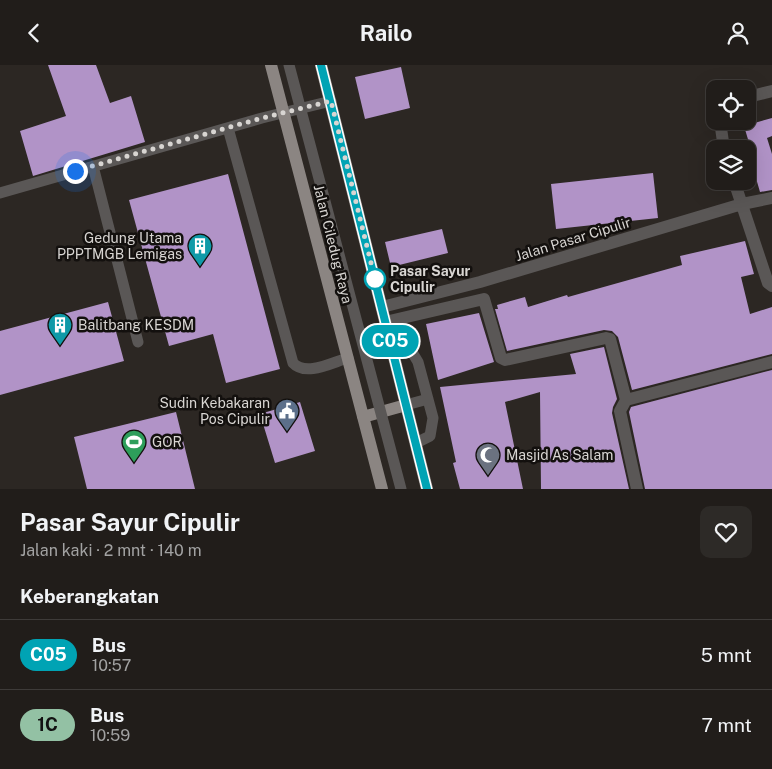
<!DOCTYPE html>
<html lang="id">
<head>
<meta charset="utf-8">
<style>
  body { margin:0; font-family:"Public Sans",sans-serif; background:#2d2a27; color:#f1f3f6; height:100vh; display:flex; flex-direction:column; font-size:19px; white-space:nowrap }
  * { box-sizing:border-box; margin:0 }
  p { font-size:16px; color:#a2a2a2 }
  .icon { flex:none; width:28px; height:28px; fill:none; stroke:currentColor; stroke-width:2; stroke-linecap:round; stroke-linejoin:round }
  .map { position:relative; height:424px; overflow:hidden }
  .side { display:flex; flex-direction:column; background:#211d1a; flex:1 }
  .side>* { flex:none }
  .badge { padding:0 10px; border-radius:16px; font-size:18px; line-height:32px }
  .buttons { position:absolute; left:706px; top:15px; display:grid; gap:10px }
  .buttons a { display:grid; place-items:center; width:50px; height:50px; border-radius:10px; background:#211d1a; box-shadow:0 5px 20px #0002,0 0 0 1px #3e3b39; font-size:25px }
  .you { position:absolute; width:25px; height:25px; margin:-12px; border:4px solid #fff; border-radius:50%; background:#1a73e8; box-shadow:0 0 0 8px #1a73e833 }
  .map>.badge { position:absolute; translate:-50% -50%; box-shadow:0 0 0 2px #fff }
  h2 { padding:0 20px; font-size:19px; line-height:45px }
  .round { display:grid; place-items:center; flex:none; width:52px; height:52px; border-radius:10px; background:#2d2a27 }
  .head { display:flex; align-items:center; justify-content:space-between; height:85px; padding:0 20px }
  h1 { font-size:24px; font-weight:700; line-height:38px }
  ul { padding:0; list-style:none }
  li { display:flex; align-items:center; gap:15px; height:70px; padding:0 20px; border-top:1px solid #3e3b39 }
  li div { flex:1 }
  li b { display:block; font-size:19px }
  li em { font-style:normal }
  li .badge { min-width:55px; font-weight:700; text-align:center }
  header { display:flex; justify-content:space-between; align-items:center; height:65px; padding:0 20px; background:#211d1a; font-size:22px; font-weight:700 }
  .map>svg:first-child { display:block }
  .building { fill:#b193c7 }
  .lines { fill:none; stroke-linecap:round; stroke-linejoin:round }
  .lane { stroke:#5a5756; stroke-width:11 }
  .street { stroke:#5a5756; stroke-width:12 }
  .primary { stroke:#8b8582; stroke-width:12 }
  .lane-bridge { stroke:#5a5756; stroke-width:11 }
  .line-casing { stroke:#fff; stroke-width:11 }
  .line { stroke:#00a3b4; stroke-width:8 }
  .walk { stroke:#d8d5d2; stroke-width:5; stroke-dasharray:0 9 }
  .stop-dot { fill:#fff; stroke:#00a3b4; stroke-width:2.5 }
  .labels { text-anchor:middle; stroke-width:5; stroke-linejoin:round; paint-order:stroke }
  .poi-label { font-size:14px; fill:#d8d5d2; stroke:#13100e; text-anchor:start }
  .street-label { font-size:14px; fill:#d8d5d2; stroke:#13100e }
  .stop-label { font-size:14px; font-weight:bold; fill:#d8d5d2; stroke:#13100e; text-anchor:start }
</style>
</head>
<body>
<header><svg class="icon" aria-label="back" viewBox="0 0 24 24"><path d="M15 5l-7 7 7 7"/></svg>Railo<svg class="icon" aria-label="person" viewBox="0 0 24 24"><circle cx="12" cy="8" r="4"/><path d="M4 21q1-7 8-7t8 7"/></svg></header>
<div class="map">
<svg width="772" height="424" viewBox="0 0 772 424">
  <rect width="100%" height="100%" fill="#2c2723"/>
  <!-- building -->
  <path class="building" d="M48 0H96L110 38 131 31 145 77 33 111 20 66 66 51Z
    M401 2 410 43 365 54 355 12Z
    M772 53V71L767 73 772 89V125L760 127 747 82 750 81 744 61Z
    M653 108 658 153 556 164 551 119Z
    M228 109 280 304 226 318 213 269 169 281 129 135Z
    M442 164 448 188 391 202 385 177Z
    M745 176 754 209 741 212 750 249 772 242V289L632 325 618 272 612 266 604 265 507 286 495 244H498L497 240 525 232 528 242 567 230 568 232 682 200 680 191Z
    M108 237 124 296 0 330V266Z
    M479 248 494 297 438 315 426 259Z
    M604 282 617 334 613 342 612 348 629 424H541L540 327 505 337 523 424H460L453 398 456 397 440 322 576 309 570 289Z
    M772 305V424H645L629 347 631 342Z
    M300 337 315 386 275 398 260 349Z
    M176 347 195 424H87L74 372Z"/>
  <g class="lines">
    <!-- lane -->
    <path class="lane" d="M228 63 293 298C306 312 333 297 348 293
      M93 101 138 277
      M0 128 262 53 331 36
      M389 273 409 282 418 297 433 353 430 371 416 378
      M406 340 428 334"/>
    <!-- street -->
    <path class="street" d="M748 32 772 26
      M720 56 724 84
      M734 116 768 218 772 221
      M382 242 480 217 742 139 772 133
      M385 257 484 234 501 293 505 295 606 273 610 274 626 335
      M637 424 620 346 626 335 772 297"/>
    <!-- primary -->
    <path class="primary" d="M271 0 382 424
      M321 0 427 424
      M363 352 406 340"/>
    <!-- lane-bridge -->
    <path class="lane-bridge" d="M289 0 401 424"/>
  </g>
  <g class="lines">
    <defs>
      <path id="line" d="M321 0 427 424"/>
    </defs>
    <!-- line casing -->
    <use href="#line" class="line-casing"/>
    <!-- line -->
    <use href="#line" class="line"/>
    <!-- walk -->
    <path class="walk" d="M75 106 262 53 331 36 375 214"/>
  </g>
  <!-- icons -->
  <defs>
    <symbol id="building-pin" viewBox="-11 -11 22 30"><path d="M0 17L-7.5 6A9.5 9.5 0 1 1 7.5 6Z" fill="#0f9aa8" stroke="#13100e"/><path d="M-4-6H4V6H1V3H-1V6H-4ZM-2.5-4.3h1.7v1.8h-1.7ZM.8-4.3h1.7v1.8H.8ZM-2.5-1h1.7V.8h-1.7ZM.8-1h1.7V.8H.8Z" fill="#fff"/></symbol>
    <symbol id="civic-pin" viewBox="-11 -11 22 30"><path d="M0 17L-7.5 6A9.5 9.5 0 1 1 7.5 6Z" fill="#5c6f8a" stroke="#13100e"/><path d="M-.6-6.5H3V-4.5H.6V-3L4-1V1h2V6H-6V1h2V-1L-.6-3ZM-1.2 2.5V6h2.4V2.5Z" fill="#fff"/></symbol>
    <symbol id="stadium-pin" viewBox="-11 -11 22 30"><path d="M0 17L-7.5 6A9.5 9.5 0 1 1 7.5 6Z" fill="#2e9e5b" stroke="#13100e"/><path d="M0-5a6.5 5 0 1 0 0 10a6.5 5 0 1 0 0-10ZM-3.5-1.8h7v3.6h-7Z" fill="#fff"/></symbol>
    <symbol id="mosque-pin" viewBox="-11 -11 22 30"><path d="M0 17L-7.5 6A9.5 9.5 0 1 1 7.5 6Z" fill="#6b7280" stroke="#13100e"/><path d="M3.5-4.9A6 6 0 1 0 3.5 4.9A5 5 0 1 1 3.5-4.9Z" fill="#fff"/></symbol>
  </defs>
  <g fill-rule="evenodd">
    <use href="#building-pin" x="186" y="167" width="28" height="38"/>
    <use href="#building-pin" x="46" y="246" width="28" height="38"/>
    <use href="#civic-pin" x="273" y="332" width="28" height="38"/>
    <use href="#stadium-pin" x="120" y="363" width="28" height="38"/>
    <use href="#mosque-pin" x="474" y="376" width="28" height="38"/>
  </g>
  <!-- markers -->
  <circle class="stop-dot" cx="375" cy="214" r="10"/>
  <g class="labels">
    <!-- poi labels -->
    <g class="poi-label">
      <text x="182" y="178" text-anchor="end">Gedung Utama<tspan x="182" dy="16">PPPTMGB Lemigas</tspan></text>
      <text x="78" y="265">Balitbang KESDM</text>
      <text x="270" y="343" text-anchor="end">Sudin Kebakaran<tspan x="270" dy="16">Pos Cipulir</tspan></text>
      <text x="152" y="382">GOR</text>
      <text x="506" y="395">Masjid As Salam</text>
    </g>
    <!-- street labels -->
    <g class="street-label">
      <text transform="translate(573 174) rotate(-17)" y="5">Jalan Pasar Cipulir</text>
      <text transform="translate(333 179) rotate(76)" y="5">Jalan Ciledug Raya</text>
    </g>
    <!-- stop labels -->
    <g class="stop-label">
      <text x="390" y="211">Pasar Sayur<tspan x="390" dy="16">Cipulir</tspan></text>
    </g>
  </g>
</svg>
<div class="buttons">
<a><svg class="icon" aria-label="locate" viewBox="0 0 24 24"><circle cx="12" cy="12" r="6"/><path d="M12 2v4M12 18v4M2 12h4M18 12h4"/></svg></a>
<a><svg class="icon" aria-label="layers" viewBox="0 0 24 24"><path d="M12 4l9 5-9 5-9-5zM3 14l9 5 9-5"/></svg></a>
</div>
<div class="you" style="left:75px;top:106px"></div>
<b class="badge" style="left:390px;top:276px;background:#00a3b4;color:#fff">C05</b>
</div>
<section class="side">
<div class="head"><div><h1>Pasar Sayur Cipulir</h1><p>Jalan kaki · 2 mnt · 140 m</p></div><a class="round"><svg class="icon" aria-label="heart" viewBox="0 0 24 24"><path d="M12 20l-8-8c-3-5 5-10 8-4 3-6 11-1 8 4z"/></svg></a></div>
<h2>Keberangkatan</h2>
<ul>
<li><span class="badge" style="background:#00a3b4;color:#fff">C05</span><div><b>Bus</b><p>10:57</p></div><em>5 mnt</em></li>
<li><span class="badge" style="background:#93c1a4;color:#111">1C</span><div><b>Bus</b><p>10:59</p></div><em>7 mnt</em></li>
</ul>
</section>
</body>
</html>
